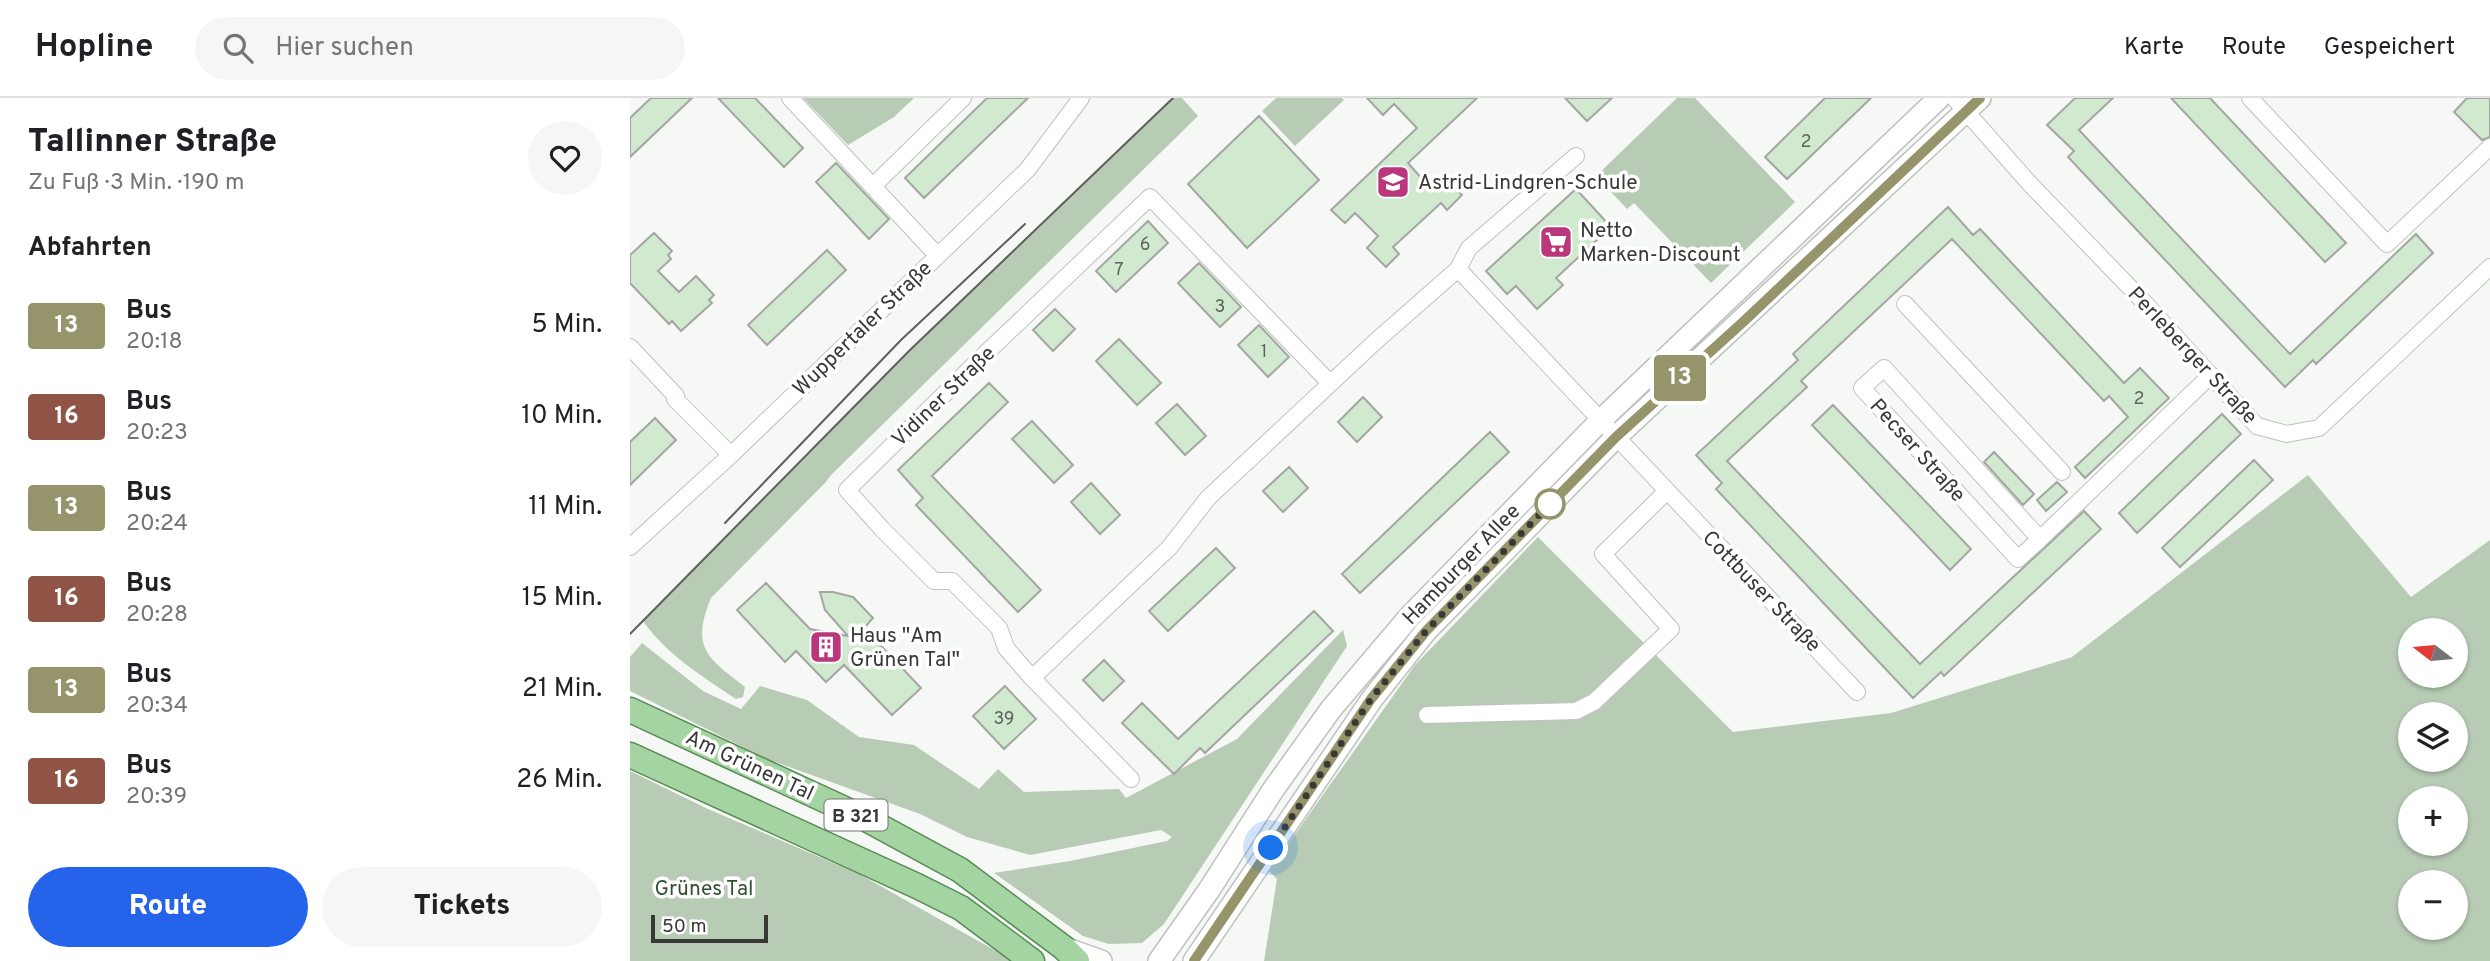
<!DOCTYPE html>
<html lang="de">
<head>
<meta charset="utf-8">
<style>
  body { margin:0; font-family:Overpass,sans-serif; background:#f6f6f6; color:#202124; height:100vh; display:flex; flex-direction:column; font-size:26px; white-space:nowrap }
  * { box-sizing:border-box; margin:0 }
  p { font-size:23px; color:#757577 }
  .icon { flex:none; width:38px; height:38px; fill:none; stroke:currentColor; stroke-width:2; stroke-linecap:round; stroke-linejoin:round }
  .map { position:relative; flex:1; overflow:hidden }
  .side { display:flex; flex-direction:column; background:#fff; width:630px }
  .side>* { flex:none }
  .badge { padding:0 14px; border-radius:5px; font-size:24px; line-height:46px }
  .needle { width:46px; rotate:286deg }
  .buttons { position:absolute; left:1768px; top:520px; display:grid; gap:14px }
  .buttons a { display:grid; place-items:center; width:70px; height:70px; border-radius:50%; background:#fff; box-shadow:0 2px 5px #0004; font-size:35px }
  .scale { position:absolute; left:21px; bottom:18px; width:117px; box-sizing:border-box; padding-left:7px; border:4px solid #383837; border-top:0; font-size:19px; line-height:24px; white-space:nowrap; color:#383837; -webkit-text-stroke:5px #fff; paint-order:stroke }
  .you { position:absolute; width:35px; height:35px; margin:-18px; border:5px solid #fff; border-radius:50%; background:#1a73e8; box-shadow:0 0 0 10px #1a73e833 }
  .map>.badge { position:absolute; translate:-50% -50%; box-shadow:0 0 0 4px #fff }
  h2 { padding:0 28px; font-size:26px; line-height:63px }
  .round { display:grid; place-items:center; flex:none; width:74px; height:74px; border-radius:37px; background:#f6f6f6 }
  .overview { display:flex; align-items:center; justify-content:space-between; height:119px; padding:0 28px }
  h1 { font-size:33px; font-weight:800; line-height:52px }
  .cta { display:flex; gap:14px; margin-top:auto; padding:14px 28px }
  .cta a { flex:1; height:80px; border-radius:42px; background:#2563eb; color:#fff; font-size:28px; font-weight:800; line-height:80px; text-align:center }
  .cta a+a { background:#f6f6f6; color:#202124 }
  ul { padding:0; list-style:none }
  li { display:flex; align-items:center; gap:21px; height:91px; padding:0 28px }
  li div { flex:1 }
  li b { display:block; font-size:26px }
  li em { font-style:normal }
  li .badge { min-width:77px; font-weight:700; text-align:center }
  header { display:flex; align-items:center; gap:42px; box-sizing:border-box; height:98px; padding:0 35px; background:#fff; border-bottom:2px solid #e0e0e0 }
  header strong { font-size:33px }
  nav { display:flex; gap:38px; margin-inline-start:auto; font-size:24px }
  .search { width:490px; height:63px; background:#f6f6f6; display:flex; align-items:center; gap:18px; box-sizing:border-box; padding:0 24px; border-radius:38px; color:#757577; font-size:26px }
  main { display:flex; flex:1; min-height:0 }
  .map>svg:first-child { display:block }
  .green { fill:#b7cbb5; fill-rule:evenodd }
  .building { fill:#d1e9cf; stroke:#a4a6a3; stroke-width:2 }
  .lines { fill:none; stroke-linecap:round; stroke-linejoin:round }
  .street-casing { stroke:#bec1be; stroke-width:18 }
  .secondary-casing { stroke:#bec1be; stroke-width:24 }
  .primary-casing { stroke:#578b53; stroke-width:27 }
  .street { stroke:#fff; stroke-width:16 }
  .secondary { stroke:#fff; stroke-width:21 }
  .primary { stroke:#a4d4a1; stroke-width:24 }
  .tram { stroke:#5e5e5d; stroke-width:2 }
  .line-casing { stroke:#fff; stroke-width:16 }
  .line { stroke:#96946b; stroke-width:10 }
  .walk { stroke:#383837; stroke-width:7; stroke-dasharray:0 12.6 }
  .stop-dot { fill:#fff; stroke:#96946b; stroke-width:3.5 }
  .labels { text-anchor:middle; stroke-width:7; stroke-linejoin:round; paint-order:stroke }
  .number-label { font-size:18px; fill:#5e645d }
  .shield { fill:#fff; stroke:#747473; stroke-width:2 }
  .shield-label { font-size:19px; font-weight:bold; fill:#383837 }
  .poi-label { font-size:21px; fill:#383837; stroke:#fff; text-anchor:start }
  .street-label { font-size:21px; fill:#383837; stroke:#fff }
  .park-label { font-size:21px; fill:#30532d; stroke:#fff }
</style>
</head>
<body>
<header>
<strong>Hopline</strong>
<div class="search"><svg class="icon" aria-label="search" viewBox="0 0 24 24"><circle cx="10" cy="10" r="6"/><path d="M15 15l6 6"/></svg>Hier suchen</div>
<nav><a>Karte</a><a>Route</a><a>Gespeichert</a></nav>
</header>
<main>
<section class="side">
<div class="overview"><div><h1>Tallinner Straße</h1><p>Zu Fuß · 3 Min. · 190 m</p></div><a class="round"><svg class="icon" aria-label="heart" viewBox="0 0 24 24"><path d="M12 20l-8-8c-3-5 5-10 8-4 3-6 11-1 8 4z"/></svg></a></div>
<h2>Abfahrten</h2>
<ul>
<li><span class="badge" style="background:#96946b;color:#fff">13</span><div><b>Bus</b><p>20:18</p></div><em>5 Min.</em></li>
<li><span class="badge" style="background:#8f5445;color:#fff">16</span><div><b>Bus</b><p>20:23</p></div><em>10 Min.</em></li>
<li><span class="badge" style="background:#96946b;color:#fff">13</span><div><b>Bus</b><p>20:24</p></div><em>11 Min.</em></li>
<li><span class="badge" style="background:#8f5445;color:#fff">16</span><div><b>Bus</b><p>20:28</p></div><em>15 Min.</em></li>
<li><span class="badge" style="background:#96946b;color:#fff">13</span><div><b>Bus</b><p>20:34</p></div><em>21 Min.</em></li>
<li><span class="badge" style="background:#8f5445;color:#fff">16</span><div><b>Bus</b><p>20:39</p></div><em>26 Min.</em></li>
</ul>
<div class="cta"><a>Route</a><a>Tickets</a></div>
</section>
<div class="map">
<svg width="1860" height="863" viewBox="0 0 1860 863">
  <rect width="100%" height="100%" fill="#f6f8f6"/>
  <!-- green -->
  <path class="green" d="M173 0H284L264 19 218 47Z
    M543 0H552L568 18 201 377 195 385 81 500C60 550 78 560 115 589L113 599 106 601C72 578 37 557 13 523L280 252Z
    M646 0H712L714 2 665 48 632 13Z
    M1047 0H1065L1165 104 1081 185 1004 105 997 111 966 78Z
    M1678 377 1781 499 1860 442V863H634L647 781 639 773 785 567 908 439 1103 634 1261 615 1442 559ZM1780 532H1825V578H1780ZM1780 616H1825V662H1780ZM1780 700H1825V746H1780ZM1780 784H1825V830H1780Z
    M713 532 717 548 534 826 512 845 479 846 453 838 364 775 440 763 537 743 542 739 531 732 400 757 337 739 290 716 137 661 0 593V559L12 545 73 593 111 611 130 588 177 602 229 639 284 647 349 691 368 671 394 694 489 691 496 700 607 641Z
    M0 673 78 711 229 776 384 863H0Z"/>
  <!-- building -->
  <path class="building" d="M21 0H62L0 59V20Z
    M88 0H125L173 50 154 69Z
    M357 0H398L294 100 275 80Z
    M737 0H847L778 65 800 90 813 77 832 97 817 112 811 105 763 149 769 156 756 169 737 150 748 138 725 115 715 125 701 112 787 30 764 6 753 17Z
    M935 0H982L957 23Z
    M1195 0H1241L1157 81 1135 59Z
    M1445 0H1483L1449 32 1660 256 1786 136 1803 155 1686 266 1683 262 1655 289 1438 59 1444 53 1417 27Z
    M1541 0H1580L1716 145 1695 164Z
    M1837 0H1860V39L1852 42 1824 14Z
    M629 18 689 82 617 150 558 86Z
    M206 65 259 121 239 141 186 84Z
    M946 91 981 129 926 180 933 187 907 211 886 188 877 196 856 173Z
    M1318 109 1343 137 1350 131 1494 285 1510 270 1539 300 1455 380 1445 369 1498 319 1479 298 1474 303 1322 141 1171 283 1177 289 1097 363 1290 566 1454 413 1471 431 1314 578 1311 574 1283 600 1086 391 1092 385 1066 357 1168 262 1163 256Z
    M518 123 538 145 486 194 466 173Z
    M24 135 42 153 38 157 41 161 28 173 49 194 66 178 84 197 79 202 82 205 51 233 42 223 39 226 0 185V157Z
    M197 152 216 172 137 247 118 227Z
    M569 165 611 209 590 229 548 185Z
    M425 211 445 231 423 253 403 232Z
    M629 227 659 259 638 279 608 247Z
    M489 241 531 285 507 307 466 263Z
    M359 285 378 304 302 378 411 492 388 514 286 407 293 400 268 372Z
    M733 299 752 319 727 344 708 324Z
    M547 306 576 338 555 357 526 325Z
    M1203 307 1341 451 1320 472 1182 327Z
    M1592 316 1611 336 1507 435 1489 415Z
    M25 320 46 342 0 387V344Z
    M402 323 443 367 424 385 382 341Z
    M860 334 879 354 730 495 712 476Z
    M1364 354 1404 396 1393 407 1354 364Z
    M1624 362 1643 382 1550 469 1532 450Z
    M659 369 678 390 653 414 633 393Z
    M1427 384 1437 394 1416 413 1407 402Z
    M461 385 490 417 470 436 441 404Z
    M586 450 605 470 538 533 519 513Z
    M136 485 180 531 218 538 195 512 190 494H203L223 499 243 520 234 530 291 590 262 617 214 567 196 584 166 553 155 564 107 512Z
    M684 513 703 533 575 655 570 650 544 676 492 625 512 605 548 641Z
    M474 562 494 583 473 603 453 582Z
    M375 588 406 621 374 651 343 618Z"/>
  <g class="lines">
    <defs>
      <path id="street" d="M160 0 307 157
        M1324 0 1400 86 1511 201 1627 328 1657 336 1689 330 1860 169
        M1620 0 1757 146 1860 49
        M243 88 333 0
        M828 171 1227 594
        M1275 206 1432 374
        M0 249 46 298 45 301 101 357
        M1410 441 1254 270 1232 290 1388 461 1410 441 1581 277
        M0 449 101 357 398 71 451 0
        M402 580 539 450 578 400 746 243 828 171 839 150 946 58
        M797 617 946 613 964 604 1041 531 973 456 1037 393
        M501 681 401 579 376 550 369 530 322 483H304L252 431 217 392 353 258 520 99 700 285"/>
      <path id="secondary" d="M434 850 471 863
        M529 863 579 792 643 692 701 611 780 518 970 323 1309 0
        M564 863 742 601 796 533 986 339 1350 0"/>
      <path id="primary" d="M0 612 236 721 330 772 434 850 447 863
        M0 657 287 788 331 810 402 863"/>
    </defs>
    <!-- street casing -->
    <use href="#street" class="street-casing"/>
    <!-- secondary casing -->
    <use href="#secondary" class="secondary-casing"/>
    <!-- primary casing -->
    <use href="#primary" class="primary-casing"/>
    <!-- street -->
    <use href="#street" class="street"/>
    <!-- secondary -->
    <use href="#secondary" class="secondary"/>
    <!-- primary -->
    <use href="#primary" class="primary"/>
    <!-- tram -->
    <path class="tram" d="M95 425 271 242 395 126
      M0 536 280 252 543 0"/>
  </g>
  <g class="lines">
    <defs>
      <path id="line" d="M564 863 741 601 796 533 986 339 1112 225 1350 0"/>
    </defs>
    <!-- line casing -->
    <use href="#line" class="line-casing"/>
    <!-- line -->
    <use href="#line" class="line"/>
    <!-- walk -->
    <path class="walk" d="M641 750 741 601 796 533 920 406"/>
  </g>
  <!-- icons -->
  <defs>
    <symbol id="school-square" viewBox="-11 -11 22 22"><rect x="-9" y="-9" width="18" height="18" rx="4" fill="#bb377c" stroke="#fff"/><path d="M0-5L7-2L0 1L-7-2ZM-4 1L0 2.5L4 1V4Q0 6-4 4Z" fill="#fff"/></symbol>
    <symbol id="supermarket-square" viewBox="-11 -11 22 22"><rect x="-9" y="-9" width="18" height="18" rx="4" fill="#bb377c" stroke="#fff"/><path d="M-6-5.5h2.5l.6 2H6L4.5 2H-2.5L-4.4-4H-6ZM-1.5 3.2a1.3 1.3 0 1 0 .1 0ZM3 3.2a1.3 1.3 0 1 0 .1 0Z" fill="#fff"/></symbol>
    <symbol id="building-square" viewBox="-11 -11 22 22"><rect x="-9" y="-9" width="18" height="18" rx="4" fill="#bb377c" stroke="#fff"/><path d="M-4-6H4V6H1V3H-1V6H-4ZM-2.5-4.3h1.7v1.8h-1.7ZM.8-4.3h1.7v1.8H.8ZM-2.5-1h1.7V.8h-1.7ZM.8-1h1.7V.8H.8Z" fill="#fff"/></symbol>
  </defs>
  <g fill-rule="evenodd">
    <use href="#school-square" x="744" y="65" width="38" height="38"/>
    <use href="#supermarket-square" x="907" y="125" width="38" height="38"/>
    <use href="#building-square" x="177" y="530" width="38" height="38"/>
  </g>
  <!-- markers -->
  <circle class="stop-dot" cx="920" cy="406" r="14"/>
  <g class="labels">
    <!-- number labels -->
    <g class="number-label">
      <text x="1176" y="49">2</text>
      <text x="515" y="152">6</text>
      <text x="489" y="177">7</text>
      <text x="590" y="214">3</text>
      <text x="634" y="259">1</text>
      <text x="1509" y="306">2</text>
      <text x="374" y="626">39</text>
    </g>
    <!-- shield labels -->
    <rect class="shield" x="194.5" y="701.5" width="63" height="31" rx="5"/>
    <g class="shield-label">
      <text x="226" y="724">B 321</text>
    </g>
    <!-- poi labels -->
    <g class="poi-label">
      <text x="788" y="91">Astrid-Lindgren-Schule</text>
      <text x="950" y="139">Netto<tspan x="950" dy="24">Marken-Discount</tspan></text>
      <text x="220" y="544">Haus "Am<tspan x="220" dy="24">Grünen Tal"</tspan></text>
    </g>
    <!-- street labels -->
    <g class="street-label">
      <text transform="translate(232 230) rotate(-44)" y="7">Wuppertaler Straße</text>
      <text transform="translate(1563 257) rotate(47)" y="7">Perleberger Straße</text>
      <text transform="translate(313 298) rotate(-44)" y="7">Vidiner Straße</text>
      <text transform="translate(1288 352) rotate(48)" y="7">Pecser Straße</text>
      <text transform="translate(831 466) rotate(-46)" y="7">Hamburger Allee</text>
      <text transform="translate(1132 493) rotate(46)" y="7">Cottbuser Straße</text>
      <text transform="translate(120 667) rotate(25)" y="7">Am Grünen Tal</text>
    </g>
    <!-- park labels -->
    <g class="park-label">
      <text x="74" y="797">Grünes Tal</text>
    </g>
  </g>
</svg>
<div class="buttons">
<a><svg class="needle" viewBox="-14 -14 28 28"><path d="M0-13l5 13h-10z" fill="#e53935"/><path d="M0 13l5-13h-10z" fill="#757577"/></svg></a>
<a><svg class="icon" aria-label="layers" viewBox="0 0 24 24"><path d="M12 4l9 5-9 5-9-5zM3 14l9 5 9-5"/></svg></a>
<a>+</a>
<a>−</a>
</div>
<div class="scale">50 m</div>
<div class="you" style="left:641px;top:750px"></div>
<b class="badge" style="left:1050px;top:280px;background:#96946b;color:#fff">13</b>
</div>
</main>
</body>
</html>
